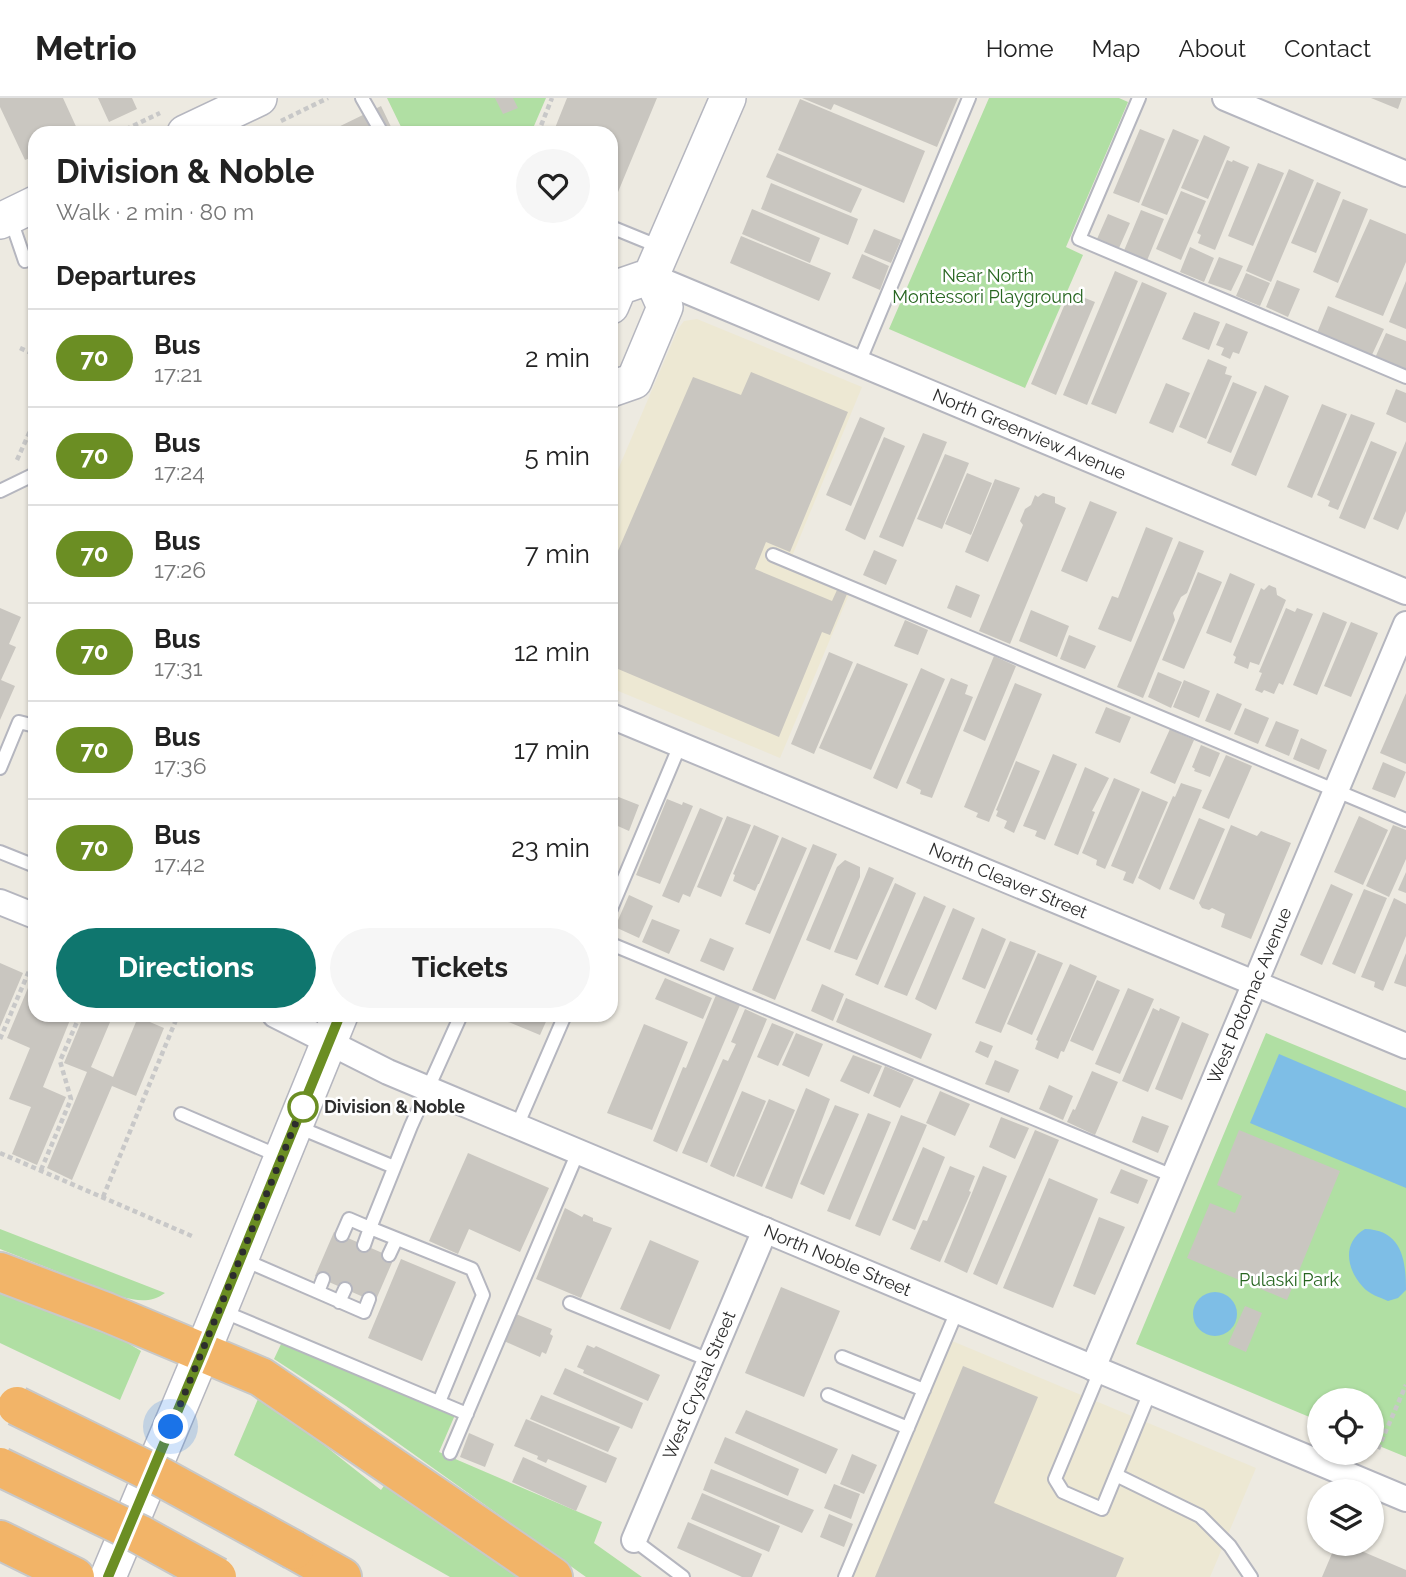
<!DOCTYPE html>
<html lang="en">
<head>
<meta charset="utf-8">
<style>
  body { margin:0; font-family:Raleway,sans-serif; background:#f6f6f6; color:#222; height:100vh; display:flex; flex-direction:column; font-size:26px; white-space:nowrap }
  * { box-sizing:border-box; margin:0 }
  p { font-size:23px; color:#767676 }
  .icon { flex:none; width:38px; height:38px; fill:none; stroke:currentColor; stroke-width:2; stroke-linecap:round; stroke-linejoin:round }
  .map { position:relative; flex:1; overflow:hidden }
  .drawer { position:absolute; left:28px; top:28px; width:590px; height:896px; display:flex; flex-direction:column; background:#fff; border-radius:21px; box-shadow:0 2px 5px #0004 }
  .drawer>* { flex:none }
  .badge { padding:0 14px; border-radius:23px; font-size:24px; line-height:46px }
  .tools { position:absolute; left:1307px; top:1290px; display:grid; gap:14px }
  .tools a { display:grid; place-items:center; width:77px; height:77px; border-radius:50%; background:#fff; box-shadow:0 2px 5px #0004; font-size:35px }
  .you { position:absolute; width:35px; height:35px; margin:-18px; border:5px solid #fff; border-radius:50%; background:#1a73e8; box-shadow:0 0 0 10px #1a73e833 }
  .map>.badge { position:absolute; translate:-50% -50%; box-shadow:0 0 0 4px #fff }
  h2 { padding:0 28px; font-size:26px; line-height:63px }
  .round { display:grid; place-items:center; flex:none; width:74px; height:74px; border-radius:37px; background:#f6f6f6 }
  .summary { display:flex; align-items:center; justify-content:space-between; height:119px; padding:0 28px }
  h1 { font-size:33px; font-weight:700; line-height:52px }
  .action { display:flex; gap:14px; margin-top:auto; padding:14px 28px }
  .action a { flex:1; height:80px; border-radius:42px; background:#0f766e; color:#fff; font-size:28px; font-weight:700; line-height:80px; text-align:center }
  .action a+a { background:#f6f6f6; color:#222 }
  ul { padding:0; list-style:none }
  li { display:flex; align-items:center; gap:21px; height:98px; padding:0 28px; border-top:2px solid #e0e0e0 }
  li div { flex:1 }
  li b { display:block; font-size:26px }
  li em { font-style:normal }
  li .badge { min-width:77px; font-weight:700; text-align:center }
  header { display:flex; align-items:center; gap:42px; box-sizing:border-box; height:98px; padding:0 35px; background:#fff; border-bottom:2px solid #e0e0e0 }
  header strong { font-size:33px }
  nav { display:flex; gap:38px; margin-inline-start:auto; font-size:24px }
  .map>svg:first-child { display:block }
  .education { fill:#ede8d3 }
  .green { fill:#b0dfa3 }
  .water { fill:#7ebee6 }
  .building { fill:#c9c6c0 }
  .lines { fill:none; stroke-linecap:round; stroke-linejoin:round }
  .lane-casing { stroke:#b5b6bf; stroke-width:16 }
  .street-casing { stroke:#b5b6bf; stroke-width:28 }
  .secondary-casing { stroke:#b5b6bf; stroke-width:38 }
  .highway-casing { stroke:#c8c8c8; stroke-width:42 }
  .path { stroke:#c8c8c8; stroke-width:4.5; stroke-dasharray:5 3.5; stroke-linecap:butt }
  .lane { stroke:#fff; stroke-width:12 }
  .street { stroke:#fff; stroke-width:24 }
  .secondary { stroke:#fff; stroke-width:35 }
  .highway { stroke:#f2b468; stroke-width:38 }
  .highway-bridge-casing { stroke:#c8c8c8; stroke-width:42; stroke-linecap:butt }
  .highway-bridge { stroke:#f2b468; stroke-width:38 }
  .line-casing { stroke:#fff; stroke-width:16 }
  .line { stroke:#6b8e23; stroke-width:10 }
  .walk { stroke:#2d2d2d; stroke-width:7; stroke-dasharray:0 12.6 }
  .stop-dot { fill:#fff; stroke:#6b8e23; stroke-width:3.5 }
  .labels { text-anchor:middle; stroke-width:5; stroke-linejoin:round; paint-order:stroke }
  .park-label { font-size:18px; fill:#286621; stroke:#fff }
  .street-label { font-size:18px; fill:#2d2d2d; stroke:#fff }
  .stop-label { font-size:18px; font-weight:bold; fill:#2d2d2d; stroke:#fff; text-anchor:start }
</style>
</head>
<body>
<header>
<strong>Metrio</strong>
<nav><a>Home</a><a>Map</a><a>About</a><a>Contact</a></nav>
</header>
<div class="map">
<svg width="1406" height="1479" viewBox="0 0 1406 1479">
  <rect width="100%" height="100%" fill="#edeae1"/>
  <!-- education -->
  <path class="education" d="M697 221 862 289 788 468 850 494 780 660 611 590V388L678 231 684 223Z
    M945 1240 1256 1370 1210 1479H845Z"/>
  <!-- green -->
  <path class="green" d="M387 0H546L531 35H404Z
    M989 0H1119L1128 4 1066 149 1083 157 1025 290 889 231Z
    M1266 935 1406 993V1359L1372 1345V1302H1320L1319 1323 1136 1246Z
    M0 1131 165 1195C151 1205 138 1203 122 1199L0 1151Z
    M0 1193 126 1244 141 1253 120 1302 0 1245Z
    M282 1244 455 1317 439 1354 602 1424 594 1445 642 1479H586L346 1308 274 1261Z
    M258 1301 268 1303 381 1392 386 1385 533 1479H450L234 1357Z"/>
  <!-- water -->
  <path class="water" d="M1279 956 1406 1010V1090L1250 1025Z
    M1365 1131C1402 1132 1406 1162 1406 1192L1398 1200 1388 1203C1379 1199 1369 1196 1363 1189 1346 1171 1342 1144 1365 1131Z
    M1193 1216a22 22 0 1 1 44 0a22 22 0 1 1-44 0Z"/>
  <!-- building -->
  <path class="building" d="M0 0H63L79 35H35V58L25 62 0 9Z
    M98 0H132L137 11 109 24Z
    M495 0H513L518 10 503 16Z
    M567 0H657L611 111V35H553Z
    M802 0H958L937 49 834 6 831 12Z
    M1371 0H1402L1398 11Z
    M800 1 925 53 904 105 778 52Z
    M381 8 394 35H326L369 14Z
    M1140 31 1165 41 1139 105 1113 95Z
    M1173 31 1199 42 1167 117 1141 107Z
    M1204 37 1230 49 1208 101 1181 90Z
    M777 55 862 91 851 115 766 79Z
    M1227 62 1232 64 1233 62 1249 69 1215 152 1198 145 1201 137 1197 135Z
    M1258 65 1284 75 1253 148 1228 138Z
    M1289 71 1314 82 1271 184 1246 173Z
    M1317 84 1341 94 1316 155 1291 145Z
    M771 85 858 121 848 147 761 111Z
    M1181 93 1206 103 1181 162 1156 151Z
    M1343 101 1368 111 1338 185 1313 174Z
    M752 111 820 140 810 165 742 136Z
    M1141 112 1164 121 1146 165 1123 155Z
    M1108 116 1130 125 1119 150 1097 141Z
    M1370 121 1406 136V164L1383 218 1335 199Z
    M874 131 901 142 891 165 864 154Z
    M741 138 831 175 819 203 730 165Z
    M1190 149 1214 160 1204 184 1180 174Z
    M862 156 889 168 880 192 852 180Z
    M1219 159 1243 168 1231 193 1208 185Z
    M1115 173 1138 183 1087 307 1063 297Z
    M1246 175 1270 185 1260 208 1236 198Z
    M1277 182 1300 191 1288 219 1266 209Z
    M1406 183V231L1389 224Z
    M1142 184 1167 195 1116 316 1091 306Z
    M1070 194 1095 204 1056 297 1031 286Z
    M1328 208 1384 231 1371 259 1317 235Z
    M1194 214 1220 224 1209 252 1182 241Z
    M1226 225 1248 234 1239 256 1233 254 1230 261 1221 257 1224 250 1216 247Z
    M1386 235 1406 243V273L1375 260Z
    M1208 261 1227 269 1225 276 1232 278 1206 341 1179 329Z
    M751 274 848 314 790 454 766 444 755 471 832 503 837 492 847 496 830 537 822 534 779 639 611 568V469L693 279 741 297Z
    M1233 284 1257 294 1231 355 1207 345Z
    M1166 285 1190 295 1173 335 1149 325Z
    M1265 287 1289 298 1256 378 1231 367Z
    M1396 291 1406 295V325L1386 316Z
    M1322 306 1347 316 1312 400 1287 389Z
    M1351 316 1375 325 1338 412 1328 408 1330 403 1317 397Z
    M860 319 885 330 851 408 826 397Z
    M923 335 947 344 903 449 879 439Z
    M884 339 905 348 865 442 845 432Z
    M1371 343 1397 354 1365 431 1339 420Z
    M1406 343V413L1398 432 1373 421Z
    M945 356 969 365 942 431 917 421Z
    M967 375 992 385 971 437 945 426Z
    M995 381 1020 390 988 464 965 454Z
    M1043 395 1055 399V405L1066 410 1010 546 979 533 1023 427 1020 423 1025 411 1031 407 1035 397 1038 399Z
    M1090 403 1117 414 1087 484 1061 473Z
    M1146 429 1173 440 1131 544 1098 531 1112 498 1118 500Z
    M1179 443 1204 453 1187 495 1181 499 1173 515 1175 522 1143 600 1117 589Z
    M874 452 897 462 886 487 863 477Z
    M1198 474 1222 484 1184 571 1162 562Z
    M1230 475 1255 486 1231 545 1206 535Z
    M956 487 980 497 971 520 947 510Z
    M1269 487 1276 490 1277 497 1286 502 1259 567 1250 564 1248 571 1234 565 1236 559 1233 557 1261 490 1264 492Z
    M0 510 21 519 9 546 16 549 1 582 15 588 0 622Z
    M1286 510 1295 514 1297 510 1313 516 1283 587 1279 585 1274 596 1264 592 1262 595 1255 592 1262 575 1259 574Z
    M1031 512 1069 528 1057 559 1019 543Z
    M1323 514 1347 524 1317 597 1293 587Z
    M905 522 928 532 918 557 894 548Z
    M1351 524 1378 535 1351 599 1324 588Z
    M1069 537 1096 548 1085 571 1060 561Z
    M829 554 853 564 814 656 791 646Z
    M994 558 1016 568 985 643 963 633Z
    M857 565 908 586 871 672 819 650Z
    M921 570 945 581 897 691 873 680Z
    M1158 574 1182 584 1171 610 1148 599Z
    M951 580 968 587 965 596 973 599 932 700 920 696 921 692 906 685Z
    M1184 582 1210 593 1199 620 1173 609Z
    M1015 585 1042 596 989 724 976 719 978 715 964 709Z
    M1217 595 1242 606 1230 633 1205 623Z
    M1406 595V666L1380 655Z
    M1106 609 1131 619 1120 645 1095 635Z
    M1245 610 1269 620 1258 646 1234 636Z
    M1276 623 1299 632 1289 658 1265 648Z
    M1170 631 1194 642 1175 686 1150 675Z
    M1301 640 1327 652 1319 672 1293 661Z
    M1201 647 1220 655 1210 679 1194 673 1195 671 1192 669Z
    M1053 656 1077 666 1045 742 1035 738 1037 733 1023 728Z
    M1226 657 1252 668 1229 721 1202 710Z
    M1016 663 1040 673 1014 735 1004 730 1007 723 996 718 998 713 996 712Z
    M1383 664 1406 674 1395 700 1372 691Z
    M1085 669 1109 680 1092 713 1095 714 1078 757 1054 747Z
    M1114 680 1140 691 1105 771 1096 767 1097 762 1082 755Z
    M1181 685 1202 692 1160 792 1138 780 1173 698 1175 699Z
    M1142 693 1168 704 1133 786 1123 782 1126 774 1111 768Z
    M611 696 639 707 629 733 611 725Z
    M667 701 682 707 683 704 693 708 660 786 636 777Z
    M700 710 723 720 690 799 683 796 679 805 662 798Z
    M727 718 751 727 721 799 697 789Z
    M1359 718 1388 732 1363 787 1334 774Z
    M1199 720 1225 731 1194 802 1169 791Z
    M754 727 779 738 759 786H758L755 793 733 783 735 777 733 776Z
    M1231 727 1257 738 1261 733 1291 745 1251 841 1221 829 1225 816 1212 810 1209 812 1202 810 1199 805Z
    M1393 727 1406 732V761L1389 799 1366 788Z
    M782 739 807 750 770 836 745 826Z
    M813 746 837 756 775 902 752 892Z
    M845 762 860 769V779L830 852 806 842 837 769Z
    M869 769 894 780 857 862 834 854Z
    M1406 774V795L1398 792Z
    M895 785 916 795 878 887 855 877Z
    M1331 786 1353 796 1322 867 1300 857Z
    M1364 791 1387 800 1355 876 1332 866Z
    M629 797 653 808 639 840 615 829Z
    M924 798 946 808 907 898 884 889Z
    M1394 800 1406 806V838L1383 893 1374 889 1375 884 1361 879Z
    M953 810 975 820 936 912 915 901Z
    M652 821 680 832 669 856 642 844Z
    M982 830 1006 841 985 891 962 881Z
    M710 840 734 850 724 873 700 863Z
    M1010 843 1036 853 1001 935 975 925Z
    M1038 855 1063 865 1032 937 1007 926Z
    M1406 855V889L1394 885Z
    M0 865 23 875 0 929Z
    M1070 866 1097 878 1064 954 1061 953 1058 961 1035 951 1038 943 1036 942Z
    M33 878 35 879V917H72L43 989 66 999 37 1067 12 1056 31 1009 9 1001 30 950 7 940Z
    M665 880 712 900 703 921 655 901Z
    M1097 882 1120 892 1093 953 1070 943Z
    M822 886 844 896 833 923 811 913Z
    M1128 890 1154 901 1120 976 1095 966Z
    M716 897 740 907 677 1054 653 1043 683 969 686 970Z
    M846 900 932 936 921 961 836 924Z
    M1153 910 1159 913 1160 910 1180 919 1148 994 1122 983Z
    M745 911 767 921 707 1065 682 1055 723 961 728 963 736 946 731 944Z
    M84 917H113L91 969 113 979 138 919 164 930 136 998 112 988 72 1082 47 1070 87 974 64 965Z
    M503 917H549L540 937 501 921Z
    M1182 924 1209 936 1182 1002 1155 991Z
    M772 925 794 934 778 968 757 959Z
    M644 926 688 944 652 1032 607 1015Z
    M796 935 823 946 809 979 782 967Z
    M980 943 993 948 988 960 975 954Z
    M853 957 882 968 869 996 840 983Z
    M995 962 1019 972 1009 995 985 986Z
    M885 968 914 981 900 1010 873 998Z
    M1092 973 1118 984 1095 1037 1067 1024 1073 1011 1075 1012Z
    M1049 987 1073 998 1063 1022 1039 1011Z
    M806 990 830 1001 792 1101 765 1090Z
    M742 993 766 1003 734 1079 710 1068Z
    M940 993 970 1006 955 1038 926 1025Z
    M769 1001 795 1012 762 1089 736 1078Z
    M835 1007 859 1016 824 1097 800 1086Z
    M868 1015 891 1024 850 1122 827 1113Z
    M901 1017 927 1027 880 1138 855 1128Z
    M1142 1018 1169 1028 1158 1055 1132 1044Z
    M1001 1019 1029 1030 1015 1061 989 1049Z
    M1035 1032 1059 1042 997 1187 973 1176Z
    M1239 1032 1340 1073 1287 1202 1187 1160 1210 1105 1235 1115 1242 1098 1217 1087Z
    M923 1049 945 1059 915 1132 892 1122Z
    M468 1055 549 1090 520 1154 469 1131 458 1156 429 1143Z
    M950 1068 975 1078 969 1093 971 1094 940 1164 910 1151 923 1122 927 1123Z
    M983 1068 1007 1078 967 1175 944 1164Z
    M1121 1071 1148 1082 1138 1106 1110 1095Z
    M1049 1080 1098 1101 1053 1210 1003 1190Z
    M565 1110 582 1119 584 1116 593 1120V1123L612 1130 581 1200 536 1181Z
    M1099 1119 1125 1129 1095 1197 1073 1188Z
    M334 1134 394 1160 375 1204 315 1178Z
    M650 1142 699 1163 670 1232 620 1211Z
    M401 1161 456 1184 422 1263 368 1240Z
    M781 1189 840 1213 804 1299 745 1275Z
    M1245 1208 1262 1215 1246 1254 1228 1246Z
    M516 1216 552 1231 550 1236 553 1238 546 1256 542 1254 540 1259 504 1243Z
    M587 1247 594 1250 596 1248 660 1277 648 1303 583 1275 584 1272 577 1269Z
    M963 1268 1038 1299 994 1405 1124 1460 1116 1479H875Z
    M565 1270 643 1305 632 1331 553 1296Z
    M541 1297 620 1329 608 1354 530 1321Z
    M746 1312 838 1351 826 1376 735 1335Z
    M526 1321 617 1360 606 1385 548 1361 546 1365 537 1361 538 1358 514 1348Z
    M469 1335 494 1346 485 1369 460 1359Z
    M725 1339 799 1371 788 1398 714 1365Z
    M852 1356 877 1367 864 1396 840 1386Z
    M523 1359 587 1388 576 1413 512 1384Z
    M711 1371 814 1412 802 1435 703 1392Z
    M834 1386 860 1396 851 1421 824 1410Z
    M702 1395 780 1428 769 1454 691 1421Z
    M829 1416 853 1426 844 1449 820 1439Z
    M688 1424 762 1456 752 1479H742L677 1450Z
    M1336 1446H1345L1406 1472V1479H1322Z"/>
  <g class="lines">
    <defs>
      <path id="lane" d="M362 0 382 35
        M1139 0 1079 141 1406 279
        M11 122 25 163
        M611 129 660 149
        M859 265 969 0
        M0 393 35 376
        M773 457 1406 722
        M0 670 19 624 35 628
        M0 754 35 768
        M611 811 680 647
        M611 846 1173 1078
        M181 1016 281 1059
        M517 1028 565 917
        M298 1029 394 1069
        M342 1137 349 1121 370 1130 364 1147
        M389 1157 396 1142
        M244 1162 318 1194 323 1181
        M318 1194 364 1214 369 1201
        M339 1204 345 1191
        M570 1205 709 1262
        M222 1213 467 1316
        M842 1259 924 1292
        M1100 1273 1055 1381 1063 1394 1102 1411 1150 1294
        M828 1297 908 1330
        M439 1304 483 1197 472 1171 370 1130 411 1028 461 917
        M450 1355 578 1054
        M1116 1377 1200 1418 1230 1448 1251 1479
        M634 1442 683 1479
        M845 1479 957 1213"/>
      <g id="street">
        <path d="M1225 0 1406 76"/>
        <path id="s1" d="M651 178 1406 494"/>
        <path id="s2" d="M611 618 1406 948"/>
        <path d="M0 804 35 818"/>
        <path id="s3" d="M275 917 388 974 1406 1401"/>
        <path id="s4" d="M1093 1270 1406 526"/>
        <path id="s5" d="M634 1442 765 1132"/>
      </g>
      <path id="secondary" d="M185 35 259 0
        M0 123 35 106
        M611 208 619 189 651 178 728 0
        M611 291 634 283 665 209 651 178
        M108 1479 202 1255 340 917"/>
      <path id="highway" d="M0 1174 106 1214 261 1279 553 1479
        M0 1442 75 1479
        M294 1452 342 1479"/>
    </defs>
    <!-- lane casing -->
    <use href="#lane" class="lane-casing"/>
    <!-- street casing -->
    <use href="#street" class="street-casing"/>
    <!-- secondary casing -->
    <use href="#secondary" class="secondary-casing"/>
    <!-- highway casing -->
    <use href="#highway" class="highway-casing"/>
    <!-- path -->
    <path class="path" d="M281 23 328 0
      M118 35 160 15
      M538 35 552 0
      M20 250 33 256 35 251
      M17 362 35 322
      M0 941 35 859
      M0 1055 194 1139
      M41 1072 71 1001 60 963 80 917
      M103 1099 178 917
      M1378 1351 1406 1287"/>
    <!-- lane -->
    <use href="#lane" class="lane"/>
    <!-- street -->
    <use href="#street" class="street"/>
    <!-- secondary -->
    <use href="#secondary" class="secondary"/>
    <!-- highway -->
    <use href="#highway" class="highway"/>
    <defs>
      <path id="highway-bridge" d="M17 1308 161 1379 294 1452
        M0 1369 139 1436 217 1479"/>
    </defs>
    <!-- highway-bridge casing -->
    <use href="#highway-bridge" class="highway-bridge-casing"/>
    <!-- highway-bridge -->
    <use href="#highway-bridge" class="highway-bridge"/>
  </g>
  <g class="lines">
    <defs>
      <path id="line" d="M108 1479 202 1255 340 917"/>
    </defs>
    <!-- line casing -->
    <use href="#line" class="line-casing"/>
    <!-- line -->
    <use href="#line" class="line"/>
    <!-- walk -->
    <path class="walk" d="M171 1329 303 1007V1009"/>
  </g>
  <!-- markers -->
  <circle class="stop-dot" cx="303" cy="1009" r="14"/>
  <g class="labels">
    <!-- park labels -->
    <g class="park-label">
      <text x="988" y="184">Near North<tspan x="988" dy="21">Montessori Playground</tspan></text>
      <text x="1289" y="1188">Pulaski Park</text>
    </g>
    <!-- street labels -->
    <g class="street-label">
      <text dy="6" stroke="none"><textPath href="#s1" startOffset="410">North Greenview Avenue</textPath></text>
      <text dy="6" stroke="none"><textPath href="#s2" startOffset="430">North Cleaver Street</textPath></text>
      <text dy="6" stroke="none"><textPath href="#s4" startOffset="404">West Potomac Avenue</textPath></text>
      <text dy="6" stroke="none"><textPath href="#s3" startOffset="614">North Noble Street</textPath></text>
      <text dy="6" stroke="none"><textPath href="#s5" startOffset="168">West Crystal Street</textPath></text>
    </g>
    <!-- stop labels -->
    <g class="stop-label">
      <text x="324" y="1015">Division &amp; Noble</text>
    </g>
  </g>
</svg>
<div class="tools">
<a><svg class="icon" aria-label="locate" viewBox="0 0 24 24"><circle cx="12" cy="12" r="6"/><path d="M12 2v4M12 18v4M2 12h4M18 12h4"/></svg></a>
<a><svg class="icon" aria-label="layers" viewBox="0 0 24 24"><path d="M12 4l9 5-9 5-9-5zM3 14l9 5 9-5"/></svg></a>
</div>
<div class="you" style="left:171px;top:1329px"></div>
<section class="drawer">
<div class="summary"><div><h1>Division &amp; Noble</h1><p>Walk · 2 min · 80 m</p></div><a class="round"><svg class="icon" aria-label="heart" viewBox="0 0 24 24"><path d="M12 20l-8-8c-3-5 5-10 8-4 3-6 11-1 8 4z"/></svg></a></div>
<h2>Departures</h2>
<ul>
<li><span class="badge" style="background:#6b8e23;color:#fff">70</span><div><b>Bus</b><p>17:21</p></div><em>2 min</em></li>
<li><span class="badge" style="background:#6b8e23;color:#fff">70</span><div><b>Bus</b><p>17:24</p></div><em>5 min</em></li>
<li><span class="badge" style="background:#6b8e23;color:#fff">70</span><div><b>Bus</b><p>17:26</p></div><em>7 min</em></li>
<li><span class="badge" style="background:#6b8e23;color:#fff">70</span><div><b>Bus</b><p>17:31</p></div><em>12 min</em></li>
<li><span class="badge" style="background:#6b8e23;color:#fff">70</span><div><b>Bus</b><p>17:36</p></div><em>17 min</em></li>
<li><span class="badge" style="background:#6b8e23;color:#fff">70</span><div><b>Bus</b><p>17:42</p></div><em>23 min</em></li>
</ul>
<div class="action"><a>Directions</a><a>Tickets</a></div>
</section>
</div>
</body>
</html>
